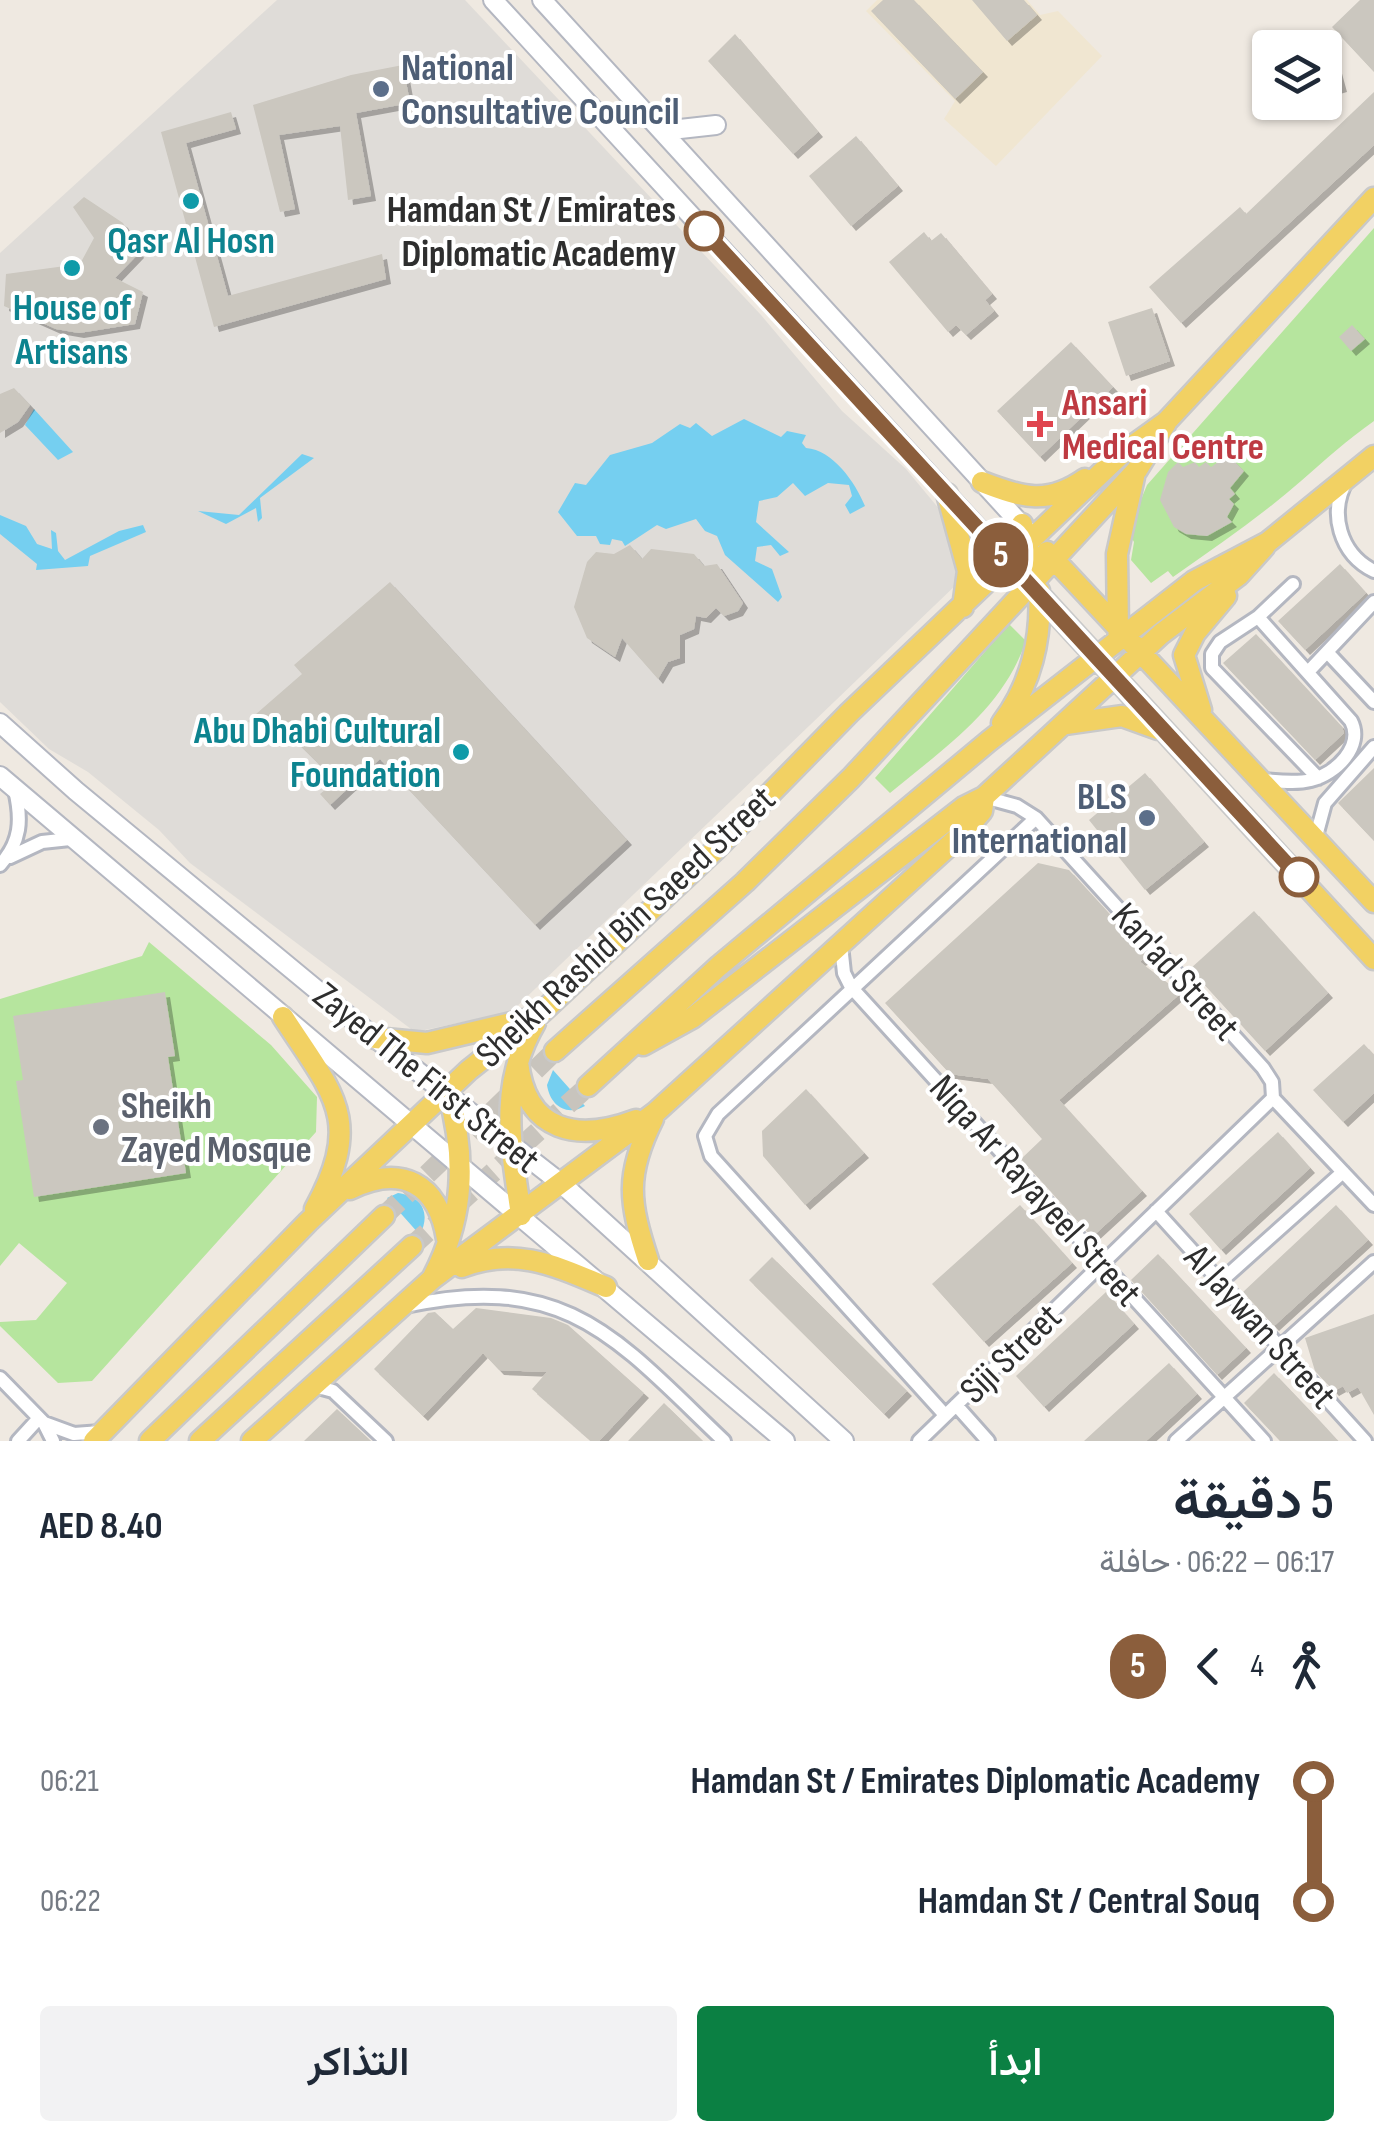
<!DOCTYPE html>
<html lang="ar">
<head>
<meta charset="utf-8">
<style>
  body { margin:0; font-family:"Sofia Sans Condensed",Vazirmatn,sans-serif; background:#f2f2f3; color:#1f2937; direction:rtl; height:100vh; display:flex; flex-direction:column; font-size:38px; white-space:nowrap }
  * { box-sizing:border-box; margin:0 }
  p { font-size:32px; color:#747a83 }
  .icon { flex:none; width:55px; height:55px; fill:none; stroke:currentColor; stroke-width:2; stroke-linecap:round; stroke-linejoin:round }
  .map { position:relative; height:1441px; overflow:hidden; direction:ltr }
  .sheet { display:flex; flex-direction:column; background:#fff; flex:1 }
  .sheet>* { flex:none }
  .badge { padding:0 20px; border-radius:32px; font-size:35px; line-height:65px }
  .fabs { position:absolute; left:1252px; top:30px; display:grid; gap:20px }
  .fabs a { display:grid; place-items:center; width:90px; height:90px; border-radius:10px; background:#fff; box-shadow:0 2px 8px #0004; font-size:50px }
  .map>.badge { position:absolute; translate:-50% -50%; box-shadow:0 0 0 5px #fff }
  .legs { display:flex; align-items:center; gap:15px; height:110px; padding:0 40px; font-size:32px }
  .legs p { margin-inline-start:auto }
  .overview { display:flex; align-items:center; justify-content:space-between; height:170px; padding:0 40px }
  h1 { font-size:55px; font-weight:600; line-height:75px }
  .primary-button { display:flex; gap:20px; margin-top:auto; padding:20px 40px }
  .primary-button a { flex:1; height:115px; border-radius:10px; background:#0b8043; color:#fff; font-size:40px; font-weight:600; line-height:115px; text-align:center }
  .primary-button a+a { background:#f2f2f3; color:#1f2937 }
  ul { padding:0 40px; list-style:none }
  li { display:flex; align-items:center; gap:35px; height:120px; font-size:38px }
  li i { display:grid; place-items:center; width:15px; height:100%; margin:0 12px; background:currentColor }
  li i::after { content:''; width:25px; height:25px; margin:-12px; border:8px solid; border-radius:50%; background:#fff }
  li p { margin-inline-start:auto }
  li:first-child i { background:linear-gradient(#0000 50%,currentColor 0) }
  li:last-child i { background:linear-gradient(currentColor 50%,#0000 0) }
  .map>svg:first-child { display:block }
  .education { fill:#f0e6d1 }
  .green { fill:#b6e59e }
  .plaza { fill:#dfdcd8 }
  .water { fill:#75cff0 }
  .building { fill:#cbc7bf; filter:url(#shadow) }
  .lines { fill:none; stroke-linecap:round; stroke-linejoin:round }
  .primary-tunnel { stroke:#c8c4bd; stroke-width:20; stroke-dasharray:20 10; stroke-linecap:butt }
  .street-casing { stroke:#b4b7c1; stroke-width:18 }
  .secondary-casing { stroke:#b4b7c1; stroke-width:22 }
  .primary-casing { stroke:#c9c9c9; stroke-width:25 }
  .street { stroke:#fff; stroke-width:12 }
  .secondary { stroke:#fff; stroke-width:18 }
  .primary { stroke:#f2d163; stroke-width:20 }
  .line-1-casing { stroke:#fff; stroke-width:22 }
  .line-1 { stroke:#8b5e3c; stroke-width:15 }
  .service-dot { fill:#5c6f8a; stroke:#fff; stroke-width:4 }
  .culture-dot { fill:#0f9aa8; stroke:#fff; stroke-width:4 }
  .stop-1-dot { fill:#fff; stroke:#8b5e3c; stroke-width:5 }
  .health-dot { fill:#e0444e; stroke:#fff; stroke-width:4 }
  .worship-dot { fill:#6b7280; stroke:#fff; stroke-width:4 }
  .labels { text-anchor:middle; stroke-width:8; stroke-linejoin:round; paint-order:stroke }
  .service-label { font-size:38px; font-weight:bold; fill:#4e5e75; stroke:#fff; text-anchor:start }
  .stop-label { font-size:38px; font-weight:bold; fill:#2e2e2e; stroke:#fff; text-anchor:end }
  .culture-label { font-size:38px; font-weight:bold; fill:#0d838f; stroke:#fff }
  .health-label { font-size:38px; font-weight:bold; fill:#be3a42; stroke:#fff; text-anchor:start }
  .street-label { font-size:38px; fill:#2e2e2e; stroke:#fff }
  .worship-label { font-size:38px; font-weight:bold; fill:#5b616d; stroke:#fff; text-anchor:start }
</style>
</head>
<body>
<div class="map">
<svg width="1374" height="1441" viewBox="0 0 1374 1441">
  <defs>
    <filter id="shadow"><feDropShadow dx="5" dy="5" stdDeviation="0" flood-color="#0004"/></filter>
  </defs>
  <rect width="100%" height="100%" fill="#efe9e1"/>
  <!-- education -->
  <path class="education" d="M877 0H1027L1040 15 1058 11 1102 56 996 166 944 119 955 101 866 11Z"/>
  <!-- green -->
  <path class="green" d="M1374 228V421C1347 440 1325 460 1301 481 1261 516 1217 546 1173 577L1168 571 1151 583 1131 560 1134 542 1128 531 1147 485Z
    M1009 624 1026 641C1002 710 944 748 890 793L875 778Z
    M149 942 271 1045 317 1097 316 1132 92 1381 58 1383 0 1326V1322L36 1320 67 1283 19 1243 0 1266V999L142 956Z"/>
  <!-- plaza -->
  <path class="plaza" d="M277 0H465L761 315 842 411 906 469 945 516 959 582 511 1012 415 1032 190 863 159 830 88 772 49 749 0 702V253Z"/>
  <!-- water -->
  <path class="water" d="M34 409 73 452 58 460 25 425Z
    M744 419 781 437 787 431 806 435 802 443 806 448C833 450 855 482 865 506L850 514 845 505 852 496 849 485 828 483 805 496 793 483 777 497 759 501 756 522 789 552 780 556 771 545 757 547 755 561 772 569 782 597 778 602 725 555 717 536 705 531 696 519 666 529 657 525 625 546 622 541 612 539 610 545 600 544 596 536H577L558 512 575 483 586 485 610 455 652 443 680 424 690 428 696 423 712 436Z
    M302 454 314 458 260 498 262 518 258 522 256 508 226 524 198 511 239 515Z
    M0 515 26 526 37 544 52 549 51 530 56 533 58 551 65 560 119 531 143 525 146 532 90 556 88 566 36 570 37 564 0 534Z
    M553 1070 585 1106C566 1117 550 1105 547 1085Z
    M398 1193C422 1196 431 1213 420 1235L387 1198Z"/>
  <!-- building -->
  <path class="building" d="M883 0H914L983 72 955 99 871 11Z
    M972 0H1024L1037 15 1007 41Z
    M1360 0H1374V72L1332 27Z
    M735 34 818 132 793 154 708 61Z
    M1325 39H1329L1342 87 1325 92Z
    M403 65 410 103 356 113 371 196 348 200 340 126 279 135 295 209 280 212 253 105 351 75Z
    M1374 92V145L1181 323 1149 287 1240 207 1246 214Z
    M231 112 236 129 186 143 228 296 382 254 386 279 214 327 161 132Z
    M856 136 898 186 851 226 809 176Z
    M84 197 123 223 139 253 115 278 143 292 135 324 79 333 56 329 4 306 6 274 80 264 94 238 73 207Z
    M924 232 931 241 941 233 992 294 985 300 994 311 966 335 956 325 948 332 889 262Z
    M1152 308 1170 361 1126 376 1108 322Z
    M1352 325 1365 339 1351 351 1339 337Z
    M1071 342 1113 387 1040 457 997 411Z
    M14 388 30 405 18 422 0 433V394Z
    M1228 455 1244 471 1230 488 1235 494 1229 499 1234 504 1227 517 1232 522 1207 536 1186 534 1174 527 1160 500 1168 472 1178 462 1183 467 1195 462 1199 467 1206 462 1211 467Z
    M630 545 642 559 651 549 694 554 704 566 717 564 743 603 738 611 724 616 716 608 706 618 696 616 694 629 680 635V658L668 662 658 679 622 638 615 657 587 638 574 607 587 562 596 552 614 554Z
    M1340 564 1366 593 1305 650 1278 621Z
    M390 582 627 840 535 925 380 759 330 805 320 794 336 781 273 719 258 732 248 721 302 674 294 665Z
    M1256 634 1342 727 1344 733 1315 760 1223 663Z
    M1374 768V841L1338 803Z
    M1145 773 1204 842 1145 890 1089 820Z
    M1038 863 1069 870 1147 955 1140 962 1181 993 1059 1100 1142 1191 1092 1237 1021 1159 1042 1139 988 1079 950 1074 885 1003Z
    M1254 911 1328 993 1265 1051 1190 969Z
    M165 992 175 1056 168 1057 186 1173 34 1197 16 1081 23 1080 13 1016Z
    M1364 1044 1374 1055V1093L1343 1122 1313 1090Z
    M806 1089 864 1153 805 1205 763 1156 762 1131Z
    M1278 1132 1310 1168 1221 1250 1189 1214Z
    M1020 1205 1072 1263 984 1342 932 1284Z
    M1336 1205 1368 1240 1274 1326 1243 1292Z
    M1158 1254 1246 1348 1217 1375 1131 1280Z
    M772 1257 907 1391 884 1414 749 1280Z
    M1106 1292 1134 1324 1044 1407 1016 1376Z
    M476 1308 551 1318 568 1325 644 1393 599 1441H591L532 1389 547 1372 499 1370 483 1353 423 1416 374 1369 428 1313 435 1312 453 1329Z
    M1374 1314V1415L1358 1387 1347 1393 1343 1386 1334 1391 1315 1371 1305 1338Z
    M1169 1363 1197 1394 1155 1433 1146 1441H1084Z
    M1274 1373 1315 1416 1338 1441H1280L1244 1403Z
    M664 1403 703 1441H628Z
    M337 1409 371 1441H304Z"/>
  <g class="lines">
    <!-- primary-tunnel -->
    <path class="primary-tunnel" d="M384 1216 555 1051
      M412 1246 588 1086"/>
    <defs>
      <path id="street" d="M1347 480C1328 513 1340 554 1374 571
        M1293 584 1258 617 1220 642 1212 654V668L1318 778
        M1258 617 1351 721C1364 746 1336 774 1311 780 1295 784 1277 781 1262 780
        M1328 653 1374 702
        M1308 672 1374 602
        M984 797 1017 806 1036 818 1263 1068 1272 1082 1273 1098 1374 1205
        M1315 840 1325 803 1374 747
        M10 857 42 842 70 839
        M0 865C21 842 22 820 15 790
        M841 945 844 973 851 987 1264 1441
        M1156 1211 1365 1441
        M1220 1282 1343 1172
        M405 1306C567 1271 616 1338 724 1441
        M0 1378 44 1423 53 1441
        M311 1385 333 1391 386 1441
        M956 1405 988 1441
        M945 1415 711 1156 705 1136 718 1114 1036 818
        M44 1423 74 1434 101 1432
        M18 1441 39 1418
        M919 1441 1273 1098
        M1176 1441 1374 1262"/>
      <path id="secondary" d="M493 0 1010 563
        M542 0 1028 532
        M662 131 716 125
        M0 723 76 791 375 1038 562 1184 844 1441
        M0 776 785 1441"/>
      <path id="primary" d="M982 482C1023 498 1048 505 1085 479
        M947 494 968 571 963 607
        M1022 524 1031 558
        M1047 552 1374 902
        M1010 563 1374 959
        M1118 631 1117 554 1134 477
        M1201 710 1184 655 1195 633 1226 596
        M1002 723C1031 685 1042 638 1039 591
        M1066 724 1122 716 1158 729
        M283 1017C333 1094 364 1119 315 1209
        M375 1038 427 1043 524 1020
        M643 1045 692 1018 964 807 984 797 1161 634 1239 575 1265 546
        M555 1051 745 882 851 778 1137 470 1166 423
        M518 1062C526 1133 578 1142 636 1120
        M588 1086 719 966 989 741 1194 581 1268 542 1374 456
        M350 1189C402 1164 438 1183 447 1239
        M521 1215C511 1145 498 1087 535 1023
        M648 1260C629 1202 625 1175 653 1119
        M462 1267C515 1246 556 1266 606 1287
        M433 1277C465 1216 466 1157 448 1091
        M94 1441 308 1222 469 1070 540 1014 715 850 849 713 1120 455 1166 422 1374 198
        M150 1441 384 1216
        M200 1441 412 1246
        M252 1441 432 1279 656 1112 963 833 982 811 984 797"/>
    </defs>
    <!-- street casing -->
    <use href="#street" class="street-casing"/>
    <!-- secondary casing -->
    <use href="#secondary" class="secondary-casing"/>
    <!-- primary casing -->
    <use href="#primary" class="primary-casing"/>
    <!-- street -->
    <use href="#street" class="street"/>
    <!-- secondary -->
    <use href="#secondary" class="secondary"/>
    <!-- primary -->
    <use href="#primary" class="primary"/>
  </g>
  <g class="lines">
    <defs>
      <path id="line-1" d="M704 231 1299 877"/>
    </defs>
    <!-- line-1 casing -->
    <use href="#line-1" class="line-1-casing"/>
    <!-- line-1 -->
    <use href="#line-1" class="line-1"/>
  </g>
  <!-- markers -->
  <g class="service-dot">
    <circle cx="381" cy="89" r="10"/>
    <circle cx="1147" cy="818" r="10"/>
  </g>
  <g class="culture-dot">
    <circle cx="191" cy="201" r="10"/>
    <circle cx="72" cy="268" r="10"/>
    <circle cx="461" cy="752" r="10"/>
  </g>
  <g class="stop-1-dot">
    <circle cx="704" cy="231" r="18"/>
    <circle cx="1299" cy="877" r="18"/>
  </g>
  <path class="health-dot" d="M1035 409h10v10h10v10h-10v10h-10v-10h-10v-10h10z"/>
  <circle class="worship-dot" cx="101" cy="1127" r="10"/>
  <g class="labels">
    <!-- service labels -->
    <g class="service-label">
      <text x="401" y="80">National<tspan x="401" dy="44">Consultative Council</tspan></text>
      <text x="1127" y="809" text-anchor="end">BLS<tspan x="1127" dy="44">International</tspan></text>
    </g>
    <!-- stop labels -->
    <g class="stop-label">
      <text x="676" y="222">Hamdan St / Emirates<tspan x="676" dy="44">Diplomatic Academy</tspan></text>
    </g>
    <!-- culture labels -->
    <g class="culture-label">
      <text x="191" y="253">Qasr Al Hosn</text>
      <text x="72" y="320">House of<tspan x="72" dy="44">Artisans</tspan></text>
      <text x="441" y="743" text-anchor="end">Abu Dhabi Cultural<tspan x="441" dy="44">Foundation</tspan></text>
    </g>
    <!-- health labels -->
    <g class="health-label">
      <text x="1062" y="415">Ansari<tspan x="1062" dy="44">Medical Centre</tspan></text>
    </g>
    <!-- street labels -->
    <g class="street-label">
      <text transform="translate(625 926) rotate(-43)" y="13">Sheikh Rashid Bin Saeed Street</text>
      <text transform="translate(1176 971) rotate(48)" y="13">Kan'ad Street</text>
      <text transform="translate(427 1077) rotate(39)" y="13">Zayed The First Street</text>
      <text transform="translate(1036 1190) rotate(48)" y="13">Niqa Ar Rayayeel Street</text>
      <text transform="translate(1261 1326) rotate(48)" y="13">Al Jaywan Street</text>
      <text transform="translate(1010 1353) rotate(-44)" y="13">Siji Street</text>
    </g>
    <!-- worship labels -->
    <g class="worship-label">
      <text x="121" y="1118">Sheikh<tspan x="121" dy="44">Zayed Mosque</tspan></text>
    </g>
  </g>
</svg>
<div class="fabs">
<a><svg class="icon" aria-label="layers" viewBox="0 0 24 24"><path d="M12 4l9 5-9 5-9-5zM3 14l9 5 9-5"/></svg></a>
</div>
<b class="badge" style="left:1001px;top:555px;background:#8b5e3c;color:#fff">5</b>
</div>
<section class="sheet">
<div class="overview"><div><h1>5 دقيقة</h1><p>06:17 – 06:22 · حافلة</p></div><b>AED 8.40</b></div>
<div class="legs"><svg class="icon" aria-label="walk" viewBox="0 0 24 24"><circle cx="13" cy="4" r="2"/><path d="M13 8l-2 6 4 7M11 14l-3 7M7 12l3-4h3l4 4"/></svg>4<svg class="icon" aria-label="back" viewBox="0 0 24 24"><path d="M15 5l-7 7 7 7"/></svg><b class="badge" style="background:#8b5e3c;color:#fff">5</b></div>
<ul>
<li><i style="color:#8b5e3c"></i><b>Hamdan St / Emirates Diplomatic Academy</b><p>06:21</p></li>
<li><i style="color:#8b5e3c"></i><b>Hamdan St / Central Souq</b><p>06:22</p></li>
</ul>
<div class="primary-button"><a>ابدأ</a><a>التذاكر</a></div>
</section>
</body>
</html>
